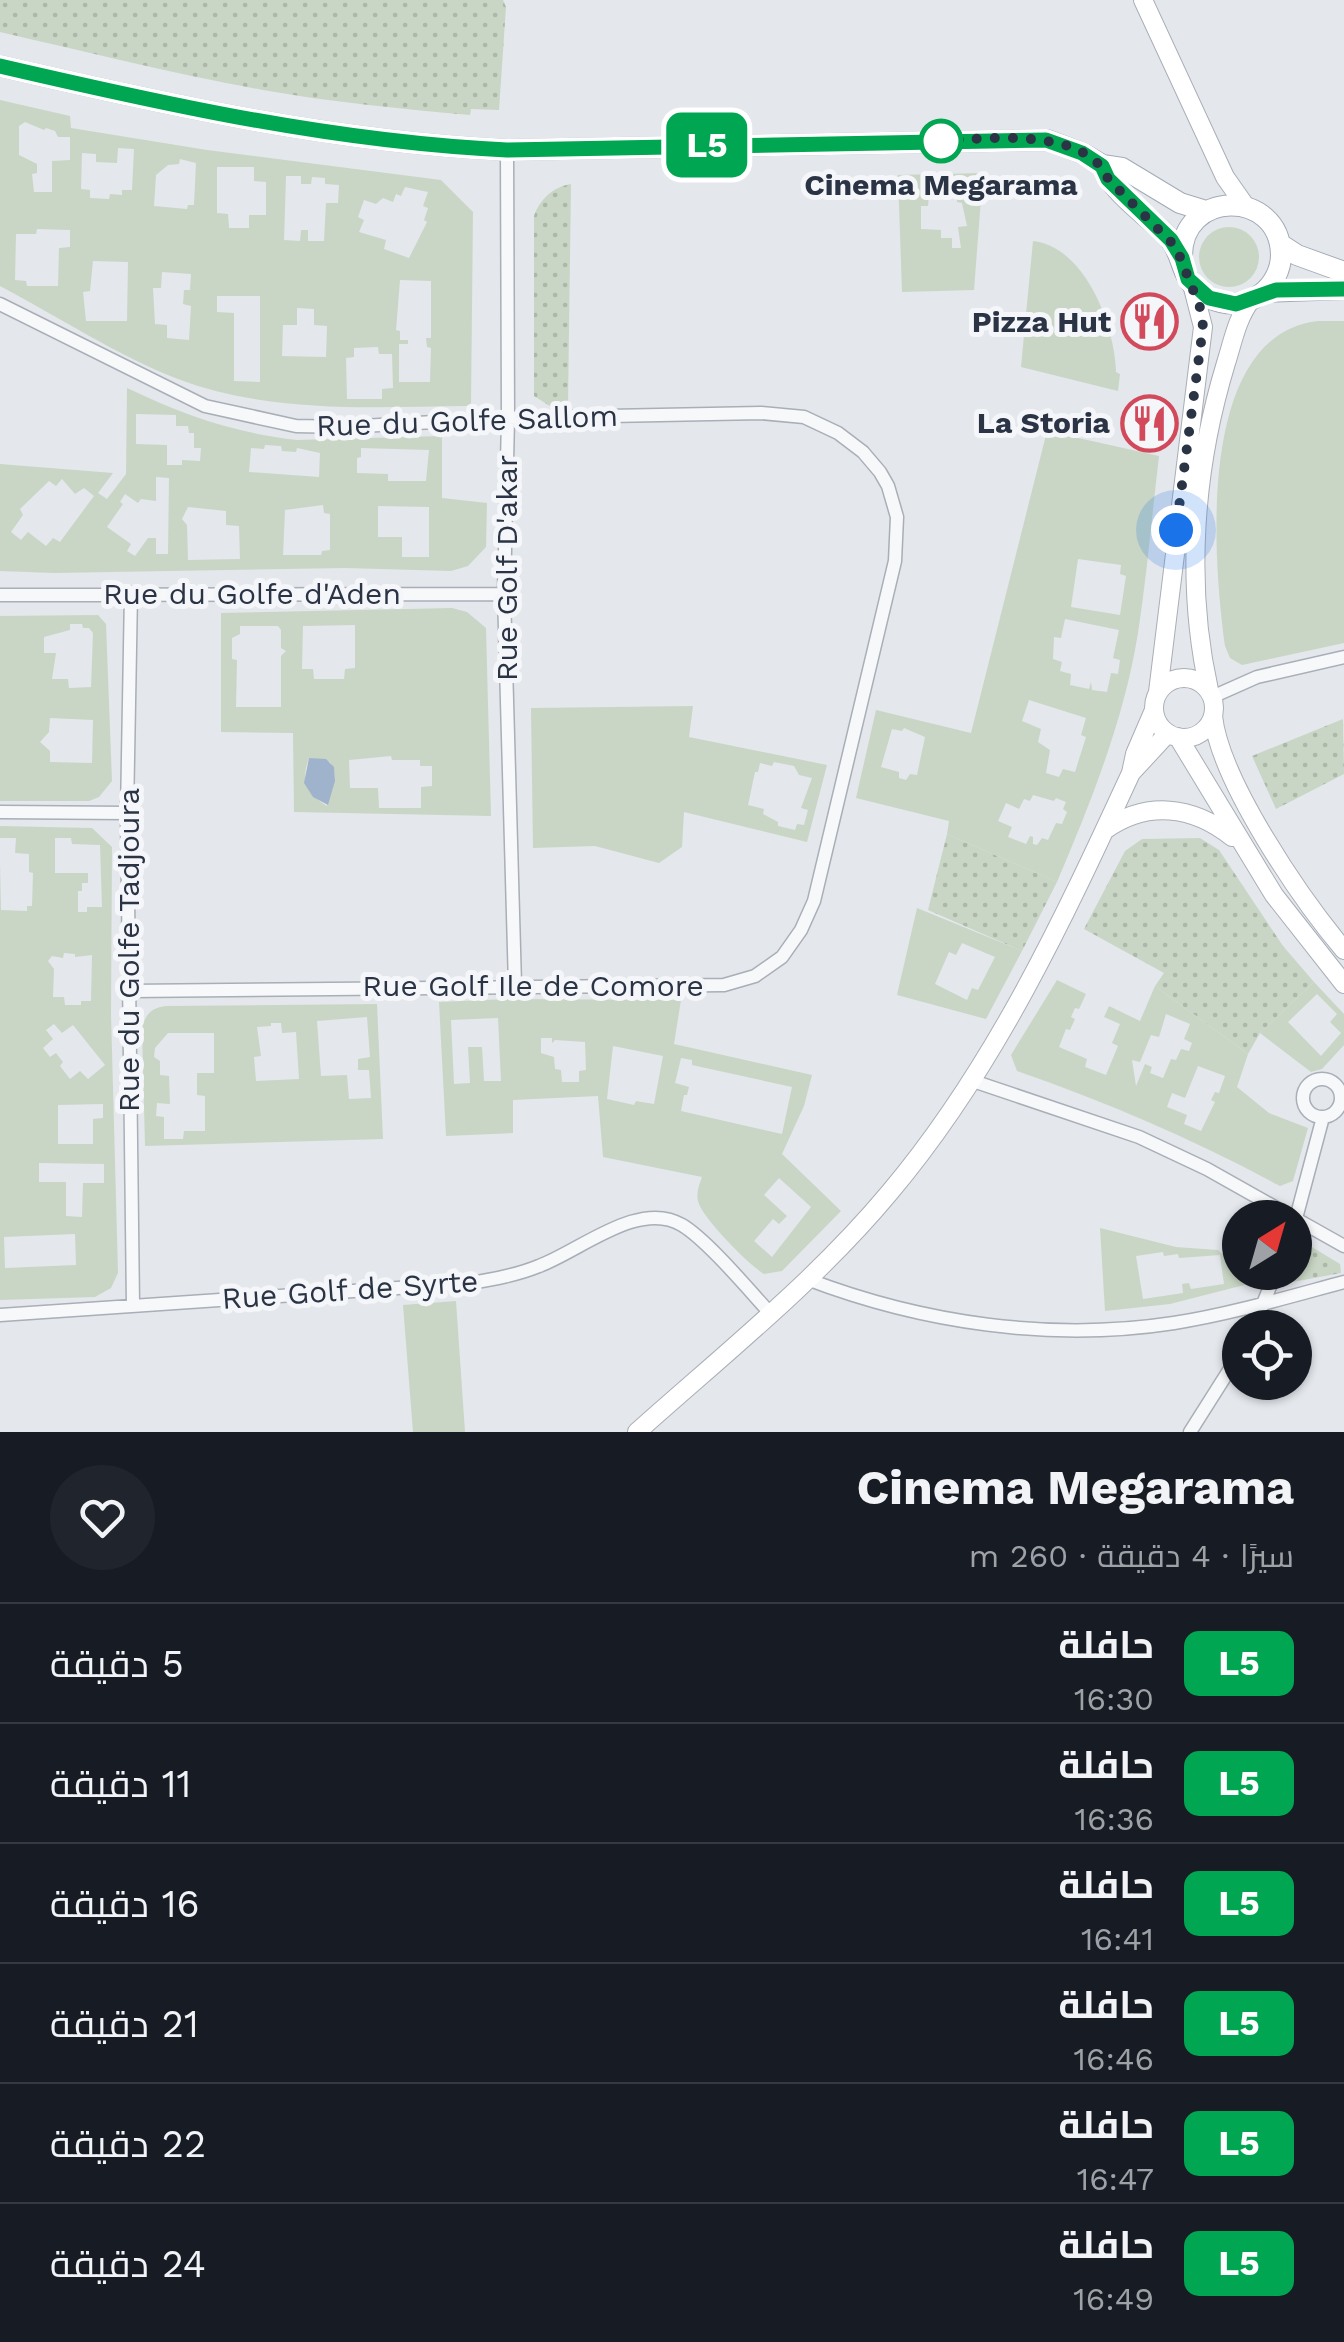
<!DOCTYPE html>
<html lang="ar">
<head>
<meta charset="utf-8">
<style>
  body { margin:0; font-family:"Work Sans",Cairo,sans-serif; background:#20242c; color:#f1f3f6; direction:rtl; height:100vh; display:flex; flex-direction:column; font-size:38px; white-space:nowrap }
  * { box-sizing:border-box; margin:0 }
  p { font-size:32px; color:#9ea1a6 }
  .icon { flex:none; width:55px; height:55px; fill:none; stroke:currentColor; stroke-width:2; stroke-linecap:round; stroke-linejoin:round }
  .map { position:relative; height:1432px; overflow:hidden; direction:ltr }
  .details { display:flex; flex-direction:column; background:#171b24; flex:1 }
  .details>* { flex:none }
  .badge { padding:0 20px; border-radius:15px; font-size:35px; line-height:65px }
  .needle { width:65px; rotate:37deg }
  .tools { position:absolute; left:1222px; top:1200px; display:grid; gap:20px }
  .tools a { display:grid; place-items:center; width:90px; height:90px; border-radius:50%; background:#171b24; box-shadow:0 2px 8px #0004; font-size:50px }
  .you { position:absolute; width:50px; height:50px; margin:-25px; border:8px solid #fff; border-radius:50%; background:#1a73e8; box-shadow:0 0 0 15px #1a73e833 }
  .map>.badge { position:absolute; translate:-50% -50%; box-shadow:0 0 0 5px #fff }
  .round { display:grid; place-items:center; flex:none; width:105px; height:105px; border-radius:52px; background:#20242c }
  .headline { display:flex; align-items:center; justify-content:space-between; height:170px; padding:0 50px }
  h1 { font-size:48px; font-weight:700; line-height:75px }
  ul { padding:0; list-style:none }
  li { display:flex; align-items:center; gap:30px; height:120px; padding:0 50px; border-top:2px solid #363941 }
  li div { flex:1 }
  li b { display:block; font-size:38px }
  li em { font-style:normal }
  li .badge { min-width:110px; font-weight:700; text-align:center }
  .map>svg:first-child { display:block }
  .grass { fill:url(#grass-dots) }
  .garden { fill:#c9d6c5; fill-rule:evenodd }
  .water { fill:#9fb4cc }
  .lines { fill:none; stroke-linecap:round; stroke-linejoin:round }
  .street-casing { stroke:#a9aeb7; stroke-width:15 }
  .secondary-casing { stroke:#a9aeb7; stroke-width:20 }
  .primary-casing { stroke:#a3abb8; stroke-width:22 }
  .street { stroke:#f7f8fa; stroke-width:12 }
  .secondary { stroke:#fff; stroke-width:18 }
  .primary { stroke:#fff; stroke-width:20 }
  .line-casing { stroke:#fff; stroke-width:22 }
  .line { stroke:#00a651; stroke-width:15 }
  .walk { stroke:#2b3445; stroke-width:10; stroke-dasharray:0 18 }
  .stop-dot { fill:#fff; stroke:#00a651; stroke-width:5 }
  .labels { text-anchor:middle; stroke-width:10; stroke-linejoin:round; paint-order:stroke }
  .stop-label { font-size:30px; font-weight:bold; fill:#2b3445; stroke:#f4f6f9 }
  .poi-label { font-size:30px; font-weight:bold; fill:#2b3445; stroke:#f4f6f9; text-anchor:end }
  .street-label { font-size:30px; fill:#2b3445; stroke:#f4f6f9 }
</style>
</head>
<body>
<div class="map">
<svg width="1344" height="1432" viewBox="0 0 1344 1432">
  <defs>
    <pattern id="grass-dots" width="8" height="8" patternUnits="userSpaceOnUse" patternTransform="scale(2.5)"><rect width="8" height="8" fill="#c9d6c5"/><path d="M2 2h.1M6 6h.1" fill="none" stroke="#adb8ab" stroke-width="1.8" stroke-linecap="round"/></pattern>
  </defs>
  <rect width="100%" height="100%" fill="#e4e7ec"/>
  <!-- grass -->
  <path class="grass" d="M0 0H503L506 7 499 110 471 109 470 115C401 109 331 102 263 90 175 74 87 52 0 32Z
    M571 184 568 406H550L534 396V216C540 199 553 187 571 184Z
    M1343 719 1344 774 1276 809 1252 756Z
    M947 834 1057 882 1022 951 928 910Z
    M1200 838 1219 850 1283 946 1314 982 1260 1033 1248 1054 1155 986 1164 973 1084 929 1125 851 1142 839Z
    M1302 1241 1340 1264 1341 1273 1287 1283 1284 1279 1287 1273 1295 1272V1254Z"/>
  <!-- garden -->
  <path class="garden" d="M0 100 70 116 71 128 207 150 441 180 473 212 471 403 468 406C371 407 271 414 178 379 118 356 57 316 0 286ZM25 122 44 130 46 128 55 131 58 137H70V160L52 161V192H34L32 174 37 173V164L19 155V126ZM118 148 134 149 132 190H122V195L110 194 109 199 90 198V190L81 189 82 153 96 154V162L117 163ZM180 159 196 163 194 205H188L187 209 154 206 156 175 168 165 179 164ZM217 167H254V181L266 182V215H249V228H229L228 214 217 213ZM286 176H301V184H311L312 177 325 178V184L339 185 338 203H326L324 241H308V230H301L300 241 284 240ZM405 187 428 192 423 206 428 208 424 220 427 222 409 258 384 249 386 240 359 232 364 220 358 217 364 200 376 204 383 198 393 202 396 194 401 196ZM37 229 70 230V247L59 248 58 286H27L26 281 15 280 16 234H36ZM93 261 128 262 127 321H86L83 292 90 291ZM162 272 191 274 190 290H184L183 304 191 306 189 340 167 338V325L155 324 153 288H161ZM400 280 431 281V338H426L427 347 431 348 430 382H399V344H408V340H400V331L396 330ZM217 296H260V382L234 381V313L217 312ZM297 308 314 309V325L327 326 326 357 282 356 283 325H297ZM378 347 379 354H392L393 388 382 389V399H347L346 358 354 357V348Z
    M983 173 974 290 902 292 898 175ZM929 194H947V198H957V202L962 203 967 226 958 227 961 248H952V238H941V230L921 229V206H928Z
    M1199 257a30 30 0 1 1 60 0a30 30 0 1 1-60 0Z
    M1033 241C1086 247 1115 327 1116 372L1120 374 1118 391 1021 367Z
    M1318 321H1344V643L1242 665 1230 658 1225 646C1213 559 1195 335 1318 321Z
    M127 388C184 415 234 433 297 440L442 436V498L487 503 486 547 468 566 451 571 345 568 54 573 0 571V464L113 473 98 493 107 499 126 474ZM136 414 176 415V426H188L189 433H194V448H201L200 461 182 460V465H167V445L136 444ZM265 445 281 446 282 451 296 452 297 448 320 453 319 477 249 472 251 448 264 449ZM361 448 429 450 426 481H388V474L357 473V458L361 457ZM156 477 169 478 168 554H156V538H148L135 556 127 551 131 544 107 527 123 504 120 502 125 494 138 503 141 499 156 501ZM62 479 75 494 84 488 94 496 60 542 53 538 46 546 28 532 21 540 11 532 23 515 20 509 49 481 56 486ZM323 505 324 513 330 514V550L322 551 321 555H283L285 510ZM378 506 429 507V557H402V537H378ZM188 507 226 511V525L239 526 240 559 188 560 187 525 182 519Z
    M1047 431 1159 456C1152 515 1147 574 1138 633 1124 720 1091 802 1057 882L947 834 949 821 856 798 876 710 971 733ZM1078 559 1121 565 1120 574 1126 576 1120 615 1071 607ZM1065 619 1119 630 1113 658 1120 660 1118 674 1111 673 1107 692 1092 690 1091 682 1089 689 1070 685 1071 674 1060 671 1062 662 1053 659 1054 637 1061 638ZM1029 700 1086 718 1081 735 1086 737 1075 772 1063 769 1059 777 1046 773 1050 750 1038 742 1041 729 1022 721ZM904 728 925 737 917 775 910 774 906 780 899 778V772L881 767 892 729 902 731ZM1033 795 1054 801 1056 798 1066 802 1063 809 1067 812 1062 824 1056 823 1048 840 1042 838 1037 845 1033 844V837L1030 836 1026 844 1008 837 1012 827 998 821 1006 803 1019 809 1024 799 1030 801Z
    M452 608 467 612 486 628 491 816 294 812 293 733 221 732V613ZM355 625V668L345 669 344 679H314L313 669H302L303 626ZM240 626H278L281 630V648L286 651 281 656V707H236L237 660 232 659V638L240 634ZM391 756 392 760H420V766H432V786L421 787V808H379L378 788H350L349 760ZM309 758 330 762C340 776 331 791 327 806 307 793 300 782 309 758Z
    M98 615 106 624 112 781 99 797 89 801H0V616ZM70 624H82L83 628H89L93 633 91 687 69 688 68 679H52L56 653H44V637L70 630ZM50 718 93 720 92 763 50 762V751L40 742 49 732Z
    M693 706 689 737 827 765 807 842 684 812 682 847 659 863 595 846 533 848 531 708ZM774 762 794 766 799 775 812 778 801 808 808 810 804 825 797 824 795 830 778 826V822L763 814 764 809 748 805 755 772H758L760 763 772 766Z
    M0 826 92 828 112 847 111 1014 118 1273 111 1288 95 1297 0 1300V864L1 910 27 911V906H32L33 873 29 872V854L15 853 16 838H0ZM55 838H71L72 844 100 845 102 907H87V912H78V891H82V883H88V873H55ZM64 953 75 954V957L92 955 91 1001H81V1005H65L64 997H53L54 969 48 961 52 956 63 958ZM54 1024 62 1033 73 1025 105 1065 88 1079 80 1071 70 1079 60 1066 63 1062 56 1053 50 1057 43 1048 53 1039 46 1030ZM103 1104V1118L93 1119V1144H58V1105ZM39 1163 104 1164V1183H83L82 1217 66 1216V1182H39ZM75 1234 76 1265 5 1268 4 1237Z
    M917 908 1022 951 986 1019 897 995ZM962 943 995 957 978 990 972 988 967 1000 935 984 949 952 956 955Z
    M1057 980 1086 994 1079 1009 1075 1008 1071 1017 1075 1019 1070 1030 1066 1029 1059 1047 1087 1059 1085 1067 1106 1075 1118 1046 1112 1043 1120 1024 1104 1017 1109 1006 1140 1021 1155 986 1248 1054 1237 1087 1269 1113 1308 1128 1293 1181 1280 1186C1195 1140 1109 1103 1017 1071L1011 1055ZM1166 1014 1190 1024 1184 1039 1192 1043 1189 1051 1181 1049 1176 1060 1171 1059 1163 1078 1150 1073 1152 1067 1145 1064 1136 1086 1132 1060 1140 1062 1151 1035 1159 1037ZM1198 1066 1225 1076 1219 1093 1215 1092 1211 1100 1215 1102 1201 1131 1184 1124 1187 1115 1167 1107 1172 1093 1185 1098Z
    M1314 982 1344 1014V1045L1322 1069 1311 1072 1260 1033ZM1317 994 1337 1014 1330 1022 1341 1033 1321 1056 1288 1022Z
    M507 999 681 1000 674 1044 812 1075 804 1106 782 1154 841 1211 782 1271 764 1274C749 1265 702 1218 698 1201 696 1193 699 1185 702 1177L603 1157 598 1096 513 1100V1133L446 1136 439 1002ZM498 1018 501 1081H484L482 1047H468L470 1083 454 1084 451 1020ZM541 1038H552V1043L555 1040 585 1042 586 1070 579 1071V1082H562L561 1070 555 1069 554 1057 541 1053ZM613 1046 663 1056 654 1104 636 1101 634 1105 607 1099ZM681 1058 692 1060V1065L792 1087 782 1134 681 1111 684 1095H687L689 1087 675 1083ZM779 1178 811 1207 772 1257 754 1241 773 1219 779 1224 787 1216 764 1195Z
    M377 1004 383 1139 145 1146 142 1029C145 1015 151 1007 167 1006ZM367 1017 370 1057 358 1059V1070H369L371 1098 349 1099 347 1075 321 1076 317 1021ZM271 1023H281L282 1033 296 1032 299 1079 256 1081 254 1057 261 1056 257 1027 271 1026ZM168 1033H214V1073H197V1095L205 1096V1131H184L183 1139H164V1117L156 1116 157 1103 170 1104 169 1076 160 1075V1061L154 1057 155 1048Z
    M1100 1228 1176 1247 1218 1250 1252 1283 1170 1304 1105 1311ZM1163 1252 1164 1256 1178 1254 1179 1258 1220 1255 1224 1284 1191 1289 1189 1283 1182 1284 1183 1293 1143 1299 1136 1256Z
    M456 1301 465 1432H413L403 1305Z"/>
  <!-- water -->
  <path class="water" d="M309 758 326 759 334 767 335 781 328 805 313 797 304 783Z"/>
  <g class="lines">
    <defs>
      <path id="street" d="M507 150 508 418 504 594 515 985
        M0 304 205 406 296 426 343 427 508 418 761 413 804 417 838 433 863 452 880 472 888 486 897 517 895 561 814 901 801 930 782 957 755 976 724 985 130 991
        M131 593 127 813 133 1306
        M0 595 504 594
        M1212 697 1257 677 1344 657
        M0 812 127 813
        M1303 1098a19 19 0 1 1 38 0a19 19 0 1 1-38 0Z
        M973 1081 1139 1137 1207 1169 1344 1246
        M1295 1222 1323 1117
        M807 1279C922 1323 1051 1342 1174 1323 1231 1314 1288 1297 1344 1282
        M0 1315 471 1283C494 1279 517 1275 539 1266 580 1251 639 1199 682 1225 707 1240 749 1290 770 1313
        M1253 1328 1276 1272
        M1190 1432 1240 1353"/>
      <path id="secondary" d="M1143 0 1225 177 1246 207
        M1154 708a30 30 0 1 1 60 0a30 30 0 1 1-60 0Z
        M1209 690C1185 583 1194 468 1226 363 1233 341 1237 318 1251 300
        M1158 692 1203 327 1192 284
        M1213 716C1220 781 1301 899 1344 950
        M1178 737 1274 895 1344 984
        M1131 773 1168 733
        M1105 830C1147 800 1193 806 1232 837
        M637 1432C723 1355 816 1281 890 1192 995 1067 1063 920 1131 773L1135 754 1154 710"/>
      <path id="primary" d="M0 66C168 105 335 142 507 150L1047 140 1082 153 1102 165 1122 168 1180 203 1206 211
        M1102 165C1114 196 1147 214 1169 238 1180 251 1180 265 1188 278 1203 304 1237 311 1261 294 1273 285 1281 270 1281 255 1280 188 1180 189 1182 258
        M1280 244 1297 255 1344 272
        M1264 292 1344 289"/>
    </defs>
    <!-- street casing -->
    <use href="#street" class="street-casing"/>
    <!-- secondary casing -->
    <use href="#secondary" class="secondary-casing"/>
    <!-- primary casing -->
    <use href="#primary" class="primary-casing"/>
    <!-- street -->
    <use href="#street" class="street"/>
    <!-- secondary -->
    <use href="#secondary" class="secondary"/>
    <!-- primary -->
    <use href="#primary" class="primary"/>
  </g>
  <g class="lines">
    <defs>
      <path id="line" d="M0 66C168 105 335 142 507 150L1046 140 1082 153 1102 166 1108 179 1171 240 1182 258 1188 279 1209 298 1236 304 1276 290 1344 289"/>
    </defs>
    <!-- line casing -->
    <use href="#line" class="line-casing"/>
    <!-- line -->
    <use href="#line" class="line"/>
    <!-- walk -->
    <path class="walk" d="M941 141C987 138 1087 127 1108 179L1176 247 1201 310 1203 327 1176 530"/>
  </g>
  <!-- icons -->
  <defs>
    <symbol id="restaurant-ring" viewBox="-11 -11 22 22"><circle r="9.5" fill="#f4f6f9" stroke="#d1495b" stroke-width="1.5"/><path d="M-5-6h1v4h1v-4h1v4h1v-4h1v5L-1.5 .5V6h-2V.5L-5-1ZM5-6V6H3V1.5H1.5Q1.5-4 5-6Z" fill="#d1495b"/></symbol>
  </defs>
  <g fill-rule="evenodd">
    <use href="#restaurant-ring" x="1118" y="290" width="63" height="63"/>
    <use href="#restaurant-ring" x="1118" y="392" width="63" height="63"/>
  </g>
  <!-- markers -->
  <circle class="stop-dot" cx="941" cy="141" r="20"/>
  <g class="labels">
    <!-- stop labels -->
    <g class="stop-label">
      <text x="941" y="195">Cinema Megarama</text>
    </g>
    <!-- poi labels -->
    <g class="poi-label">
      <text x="1111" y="332">Pizza Hut</text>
      <text x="1110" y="433">La Storia</text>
    </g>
    <!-- street labels -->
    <g class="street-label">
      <text transform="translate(467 421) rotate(-2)" y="10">Rue du Golfe Sallom</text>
      <text transform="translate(507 568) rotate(-90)" y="10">Rue Golf D'akar</text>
      <text x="252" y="604">Rue du Golfe d'Aden</text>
      <text transform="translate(129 950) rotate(-90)" y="10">Rue du Golfe Tadjoura</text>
      <text x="533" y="996">Rue Golf Ile de Comore</text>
      <text transform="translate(350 1290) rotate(-4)" y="10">Rue Golf de Syrte</text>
    </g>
  </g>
</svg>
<div class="tools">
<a><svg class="needle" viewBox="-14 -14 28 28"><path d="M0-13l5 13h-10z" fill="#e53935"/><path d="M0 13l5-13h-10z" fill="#9ea1a6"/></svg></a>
<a><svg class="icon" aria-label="locate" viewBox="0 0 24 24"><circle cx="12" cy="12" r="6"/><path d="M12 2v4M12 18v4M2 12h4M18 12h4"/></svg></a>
</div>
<div class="you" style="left:1176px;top:530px"></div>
<b class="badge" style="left:707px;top:145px;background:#00a651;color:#fff">L5</b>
</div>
<section class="details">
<div class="headline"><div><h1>Cinema Megarama</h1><p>سيرًا · 4 دقيقة · 260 m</p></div><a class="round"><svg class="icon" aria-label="heart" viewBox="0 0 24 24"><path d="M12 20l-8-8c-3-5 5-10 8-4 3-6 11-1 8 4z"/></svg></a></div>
<ul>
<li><span class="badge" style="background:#00a651;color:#fff">L5</span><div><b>حافلة</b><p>16:30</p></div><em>5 دقيقة</em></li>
<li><span class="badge" style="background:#00a651;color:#fff">L5</span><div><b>حافلة</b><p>16:36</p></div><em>11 دقيقة</em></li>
<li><span class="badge" style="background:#00a651;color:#fff">L5</span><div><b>حافلة</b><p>16:41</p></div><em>16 دقيقة</em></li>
<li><span class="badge" style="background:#00a651;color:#fff">L5</span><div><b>حافلة</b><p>16:46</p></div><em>21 دقيقة</em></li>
<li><span class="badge" style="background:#00a651;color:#fff">L5</span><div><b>حافلة</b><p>16:47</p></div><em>22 دقيقة</em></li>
<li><span class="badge" style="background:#00a651;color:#fff">L5</span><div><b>حافلة</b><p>16:49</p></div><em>24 دقيقة</em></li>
</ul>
</section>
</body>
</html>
